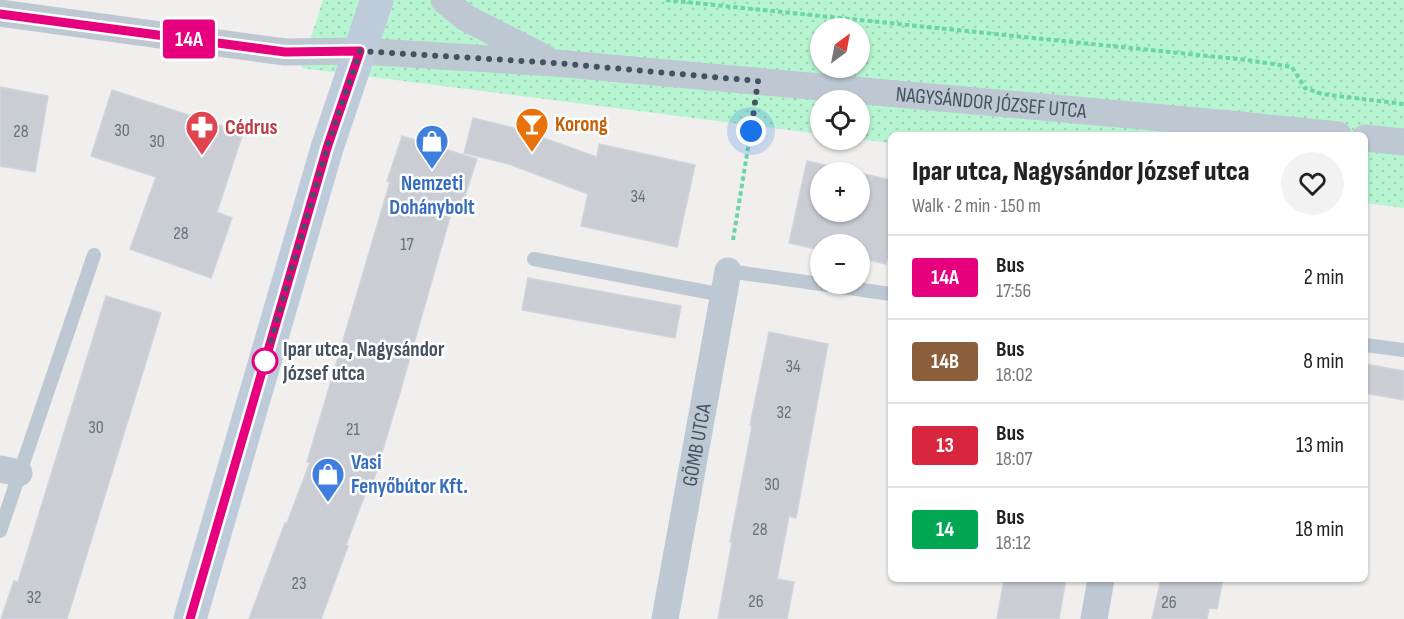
<!DOCTYPE html>
<html lang="en">
<head>
<meta charset="utf-8">
<style>
  body { margin:0; font-family:"Sofia Sans Condensed",sans-serif; background:#f2f2f2; color:#222; height:100vh; display:flex; flex-direction:column; font-size:22px; white-space:nowrap }
  * { box-sizing:border-box; margin:0 }
  p { font-size:20px; color:#767676 }
  .icon { flex:none; width:33px; height:33px; fill:none; stroke:currentColor; stroke-width:2; stroke-linecap:round; stroke-linejoin:round }
  .map { position:relative; flex:1; overflow:hidden }
  .details { position:absolute; left:888px; top:132px; width:480px; height:450px; display:flex; flex-direction:column; background:#fff; border-radius:9px; box-shadow:0 2px 4px #0004 }
  .details>* { flex:none }
  .badge { padding:0 12px; border-radius:4px; font-size:21px; line-height:39px }
  .needle { width:39px; rotate:32deg }
  .fabs { position:absolute; left:810px; top:18px; display:grid; gap:12px }
  .fabs a { display:grid; place-items:center; width:60px; height:60px; border-radius:50%; background:#fff; box-shadow:0 2px 4px #0004; font-size:30px }
  .you { position:absolute; width:30px; height:30px; margin:-15px; border:4px solid #fff; border-radius:50%; background:#1a73e8; box-shadow:0 0 0 9px #1a73e833 }
  .map>.badge { position:absolute; translate:-50% -50%; box-shadow:0 0 0 3px #fff }
  .round { display:grid; place-items:center; flex:none; width:63px; height:63px; border-radius:32px; background:#f2f2f2 }
  .head { display:flex; align-items:center; justify-content:space-between; height:102px; padding:0 24px }
  h1 { font-size:28px; font-weight:800; line-height:45px }
  ul { padding:0; list-style:none }
  li { display:flex; align-items:center; gap:18px; height:84px; padding:0 24px; border-top:2px solid #e0e0e0 }
  li div { flex:1 }
  li b { display:block; font-size:22px }
  li em { font-style:normal }
  li .badge { min-width:66px; font-weight:700; text-align:center }
  .map>svg:first-child { display:block }
  .park { fill:url(#park-dots); fill-rule:evenodd }
  .building { fill:#cacdd4; stroke:#d1d4db; stroke-width:1.5 }
  .lines { fill:none; stroke-linecap:round; stroke-linejoin:round }
  .path { stroke:#6bd6a5; stroke-width:4; stroke-dasharray:4.5 3; stroke-linecap:butt }
  .lane { stroke:#bdc8d2; stroke-width:14 }
  .street { stroke:#bdc8d2; stroke-width:27 }
  .secondary { stroke:#becbda; stroke-width:33 }
  .line-casing { stroke:#fff; stroke-width:14 }
  .line { stroke:#e6007e; stroke-width:9 }
  .walk { stroke:#44515e; stroke-width:6; stroke-dasharray:0 10.8 }
  .stop-dot { fill:#fff; stroke:#e6007e; stroke-width:3 }
  .labels { text-anchor:middle; stroke-width:5; stroke-linejoin:round; paint-order:stroke }
  .number-label { font-size:18px; fill:#66707c }
  .street-label { font-size:21px; fill:#44515e; stroke:#fff }
  .food-label { font-size:21px; font-weight:bold; fill:#c56008; stroke:#fff; text-anchor:start }
  .health-label { font-size:21px; font-weight:bold; fill:#be3a42; stroke:#fff; text-anchor:start }
  .shop-label { font-size:21px; font-weight:bold; fill:#366cbe; stroke:#fff }
  .stop-label { font-size:21px; font-weight:bold; fill:#44515e; stroke:#fff; text-anchor:start }
</style>
</head>
<body>
<div class="map">
<svg width="1404" height="619" viewBox="0 0 1404 619">
  <defs>
    <pattern id="park-dots" width="8" height="8" patternUnits="userSpaceOnUse" patternTransform="scale(1.5)"><rect width="8" height="8" fill="#b7f4d1"/><path d="M2 2h.1M6 6h.1" fill="none" stroke="#9fd3b6" stroke-width="1.8" stroke-linecap="round"/></pattern>
  </defs>
  <rect width="100%" height="100%" fill="#f1eeee"/>
  <!-- park -->
  <path class="park" d="M323 0H1404V208L1365 203V135H891V143L860 139V100H820V134L301 68ZM820 28H860V68H820Z"/>
  <!-- building -->
  <path class="building" d="M0 87 48 96 35 172 0 166Z
    M112 90 243 133 217 212 232 218 211 278 130 249 156 177 91 156Z
    M473 118 518 129 597 157 599 144 695 165 677 247 581 226 588 194 509 164 464 153Z
    M402 136 477 159 462 205 454 203 399 396 373 482 370 481 346 545 348 546 321 619H249L285 523H287L310 462H307L390 182 387 181Z
    M807 161 857 172H820V212H860V173L891 180V239L886 264 860 258V244H820V250L789 243Z
    M528 278 681 306 675 338 522 310Z
    M106 296 161 313 67 619H1L14 581 18 582Z
    M769 332 828 344 796 518 789 516 777 579 794 582 787 619H718L732 542H730L752 426 750 425Z
    M1365 364 1404 371V400L1365 393Z
    M1004 579H1066L1059 619H997Z
    M1161 579H1223L1217 609 1209 608 1207 619H1152Z"/>
  <g class="lines">
    <!-- path -->
    <path class="path" d="M666 0 1247 60 1292 67 1305 88 1322 94 1404 104
      M733 240 754 111"/>
    <!-- lane -->
    <path class="lane" d="M534 259 723 295
      M728 271 891 294
      M1365 345 1404 350
      M0 531 94 255"/>
    <!-- street -->
    <g class="street">
      <path d="M444 0 466 18 545 58"/>
      <path id="s1" d="M0 13 285 52 360 51 555 63 1241 125 1338 135"/>
      <path d="M1365 138 1404 142"/>
      <path d="M0 469 19 473"/>
      <path id="s2" d="M665 619 728 271"/>
      <path d="M1094 619 1101 579"/>
    </g>
    <!-- secondary -->
    <path class="secondary" d="M190 619 327 148 377 0"/>
  </g>
  <g class="lines">
    <defs>
      <path id="line" d="M0 14 285 52 360 51 327 148 190 619"/>
    </defs>
    <!-- line casing -->
    <use href="#line" class="line-casing"/>
    <!-- line -->
    <use href="#line" class="line"/>
    <!-- walk -->
    <path class="walk" d="M265 361 327 148 360 51 555 63 758 81 751 131"/>
  </g>
  <!-- icons -->
  <defs>
    <symbol id="bar-pin" viewBox="-11 -11 22 30"><path d="M0 17L-7.5 6A9.5 9.5 0 1 1 7.5 6Z" fill="#e8710a" stroke="#fff"/><path d="M-6-5H6L.8 .8V4.5H3.5V6h-7V4.5H-.8V.8Z" fill="#fff"/></symbol>
    <symbol id="pharmacy-pin" viewBox="-11 -11 22 30"><path d="M0 17L-7.5 6A9.5 9.5 0 1 1 7.5 6Z" fill="#e0444e" stroke="#fff"/><path d="M-2-6h4v4h4v4h-4v4h-4v-4h-4v-4h4Z" fill="#fff"/></symbol>
    <symbol id="shop-pin" viewBox="-11 -11 22 30"><path d="M0 17L-7.5 6A9.5 9.5 0 1 1 7.5 6Z" fill="#3f7fe0" stroke="#fff"/><path d="M-5-2.5h2.3a2.7 3.5 0 0 1 5.4 0H5L5.5 6h-11ZM-1.5-2.5h3a1.5 2.3 0 0 0-3 0Z" fill="#fff"/></symbol>
  </defs>
  <g fill-rule="evenodd">
    <use href="#bar-pin" x="513" y="105" width="38" height="52"/>
    <use href="#pharmacy-pin" x="183" y="108" width="38" height="52"/>
    <use href="#shop-pin" x="413" y="122" width="38" height="52"/>
    <use href="#shop-pin" x="309" y="455" width="38" height="52"/>
  </g>
  <!-- markers -->
  <circle class="stop-dot" cx="265" cy="361" r="12"/>
  <g class="labels">
    <!-- number labels -->
    <g class="number-label">
      <text x="122" y="136">30</text>
      <text x="21" y="137">28</text>
      <text x="157" y="147">30</text>
      <text x="638" y="202">34</text>
      <text x="181" y="239">28</text>
      <text x="407" y="250">17</text>
      <text x="793" y="372">34</text>
      <text x="784" y="418">32</text>
      <text x="96" y="433">30</text>
      <text x="353" y="435">21</text>
      <text x="772" y="490">30</text>
      <text x="760" y="535">28</text>
      <text x="299" y="589">23</text>
      <text x="34" y="603">32</text>
      <text x="756" y="607">26</text>
      <text x="1169" y="608">26</text>
    </g>
    <!-- street labels -->
    <g class="street-label">
      <text dy="7" stroke="none"><textPath href="#s1" startOffset="996">NAGYSÁNDOR JÓZSEF UTCA</textPath></text>
      <text dy="7" stroke="none"><textPath href="#s2" startOffset="177">GÖMB UTCA</textPath></text>
    </g>
    <!-- food labels -->
    <g class="food-label">
      <text x="555" y="131">Korong</text>
    </g>
    <!-- health labels -->
    <g class="health-label">
      <text x="225" y="134">Cédrus</text>
    </g>
    <!-- shop labels -->
    <g class="shop-label">
      <text x="432" y="190">Nemzeti<tspan x="432" dy="24">Dohánybolt</tspan></text>
      <text x="351" y="469" text-anchor="start">Vasi<tspan x="351" dy="24">Fenyőbútor Kft.</tspan></text>
    </g>
    <!-- stop labels -->
    <g class="stop-label">
      <text x="283" y="356">Ipar utca, Nagysándor<tspan x="283" dy="24">József utca</tspan></text>
    </g>
  </g>
</svg>
<div class="fabs">
<a><svg class="needle" viewBox="-14 -14 28 28"><path d="M0-13l5 13h-10z" fill="#e53935"/><path d="M0 13l5-13h-10z" fill="#767676"/></svg></a>
<a><svg class="icon" aria-label="locate" viewBox="0 0 24 24"><circle cx="12" cy="12" r="6"/><path d="M12 2v4M12 18v4M2 12h4M18 12h4"/></svg></a>
<a>+</a>
<a>−</a>
</div>
<div class="you" style="left:751px;top:131px"></div>
<b class="badge" style="left:189px;top:39px;background:#e6007e;color:#fff">14A</b>
<section class="details">
<div class="head"><div><h1>Ipar utca, Nagysándor József utca</h1><p>Walk · 2 min · 150 m</p></div><a class="round"><svg class="icon" aria-label="heart" viewBox="0 0 24 24"><path d="M12 20l-8-8c-3-5 5-10 8-4 3-6 11-1 8 4z"/></svg></a></div>
<ul>
<li><span class="badge" style="background:#e6007e;color:#fff">14A</span><div><b>Bus</b><p>17:56</p></div><em>2 min</em></li>
<li><span class="badge" style="background:#8b5e3c;color:#fff">14B</span><div><b>Bus</b><p>18:02</p></div><em>8 min</em></li>
<li><span class="badge" style="background:#d7263d;color:#fff">13</span><div><b>Bus</b><p>18:07</p></div><em>13 min</em></li>
<li><span class="badge" style="background:#00a651;color:#fff">14</span><div><b>Bus</b><p>18:12</p></div><em>18 min</em></li>
</ul>
</section>
</div>
</body>
</html>
